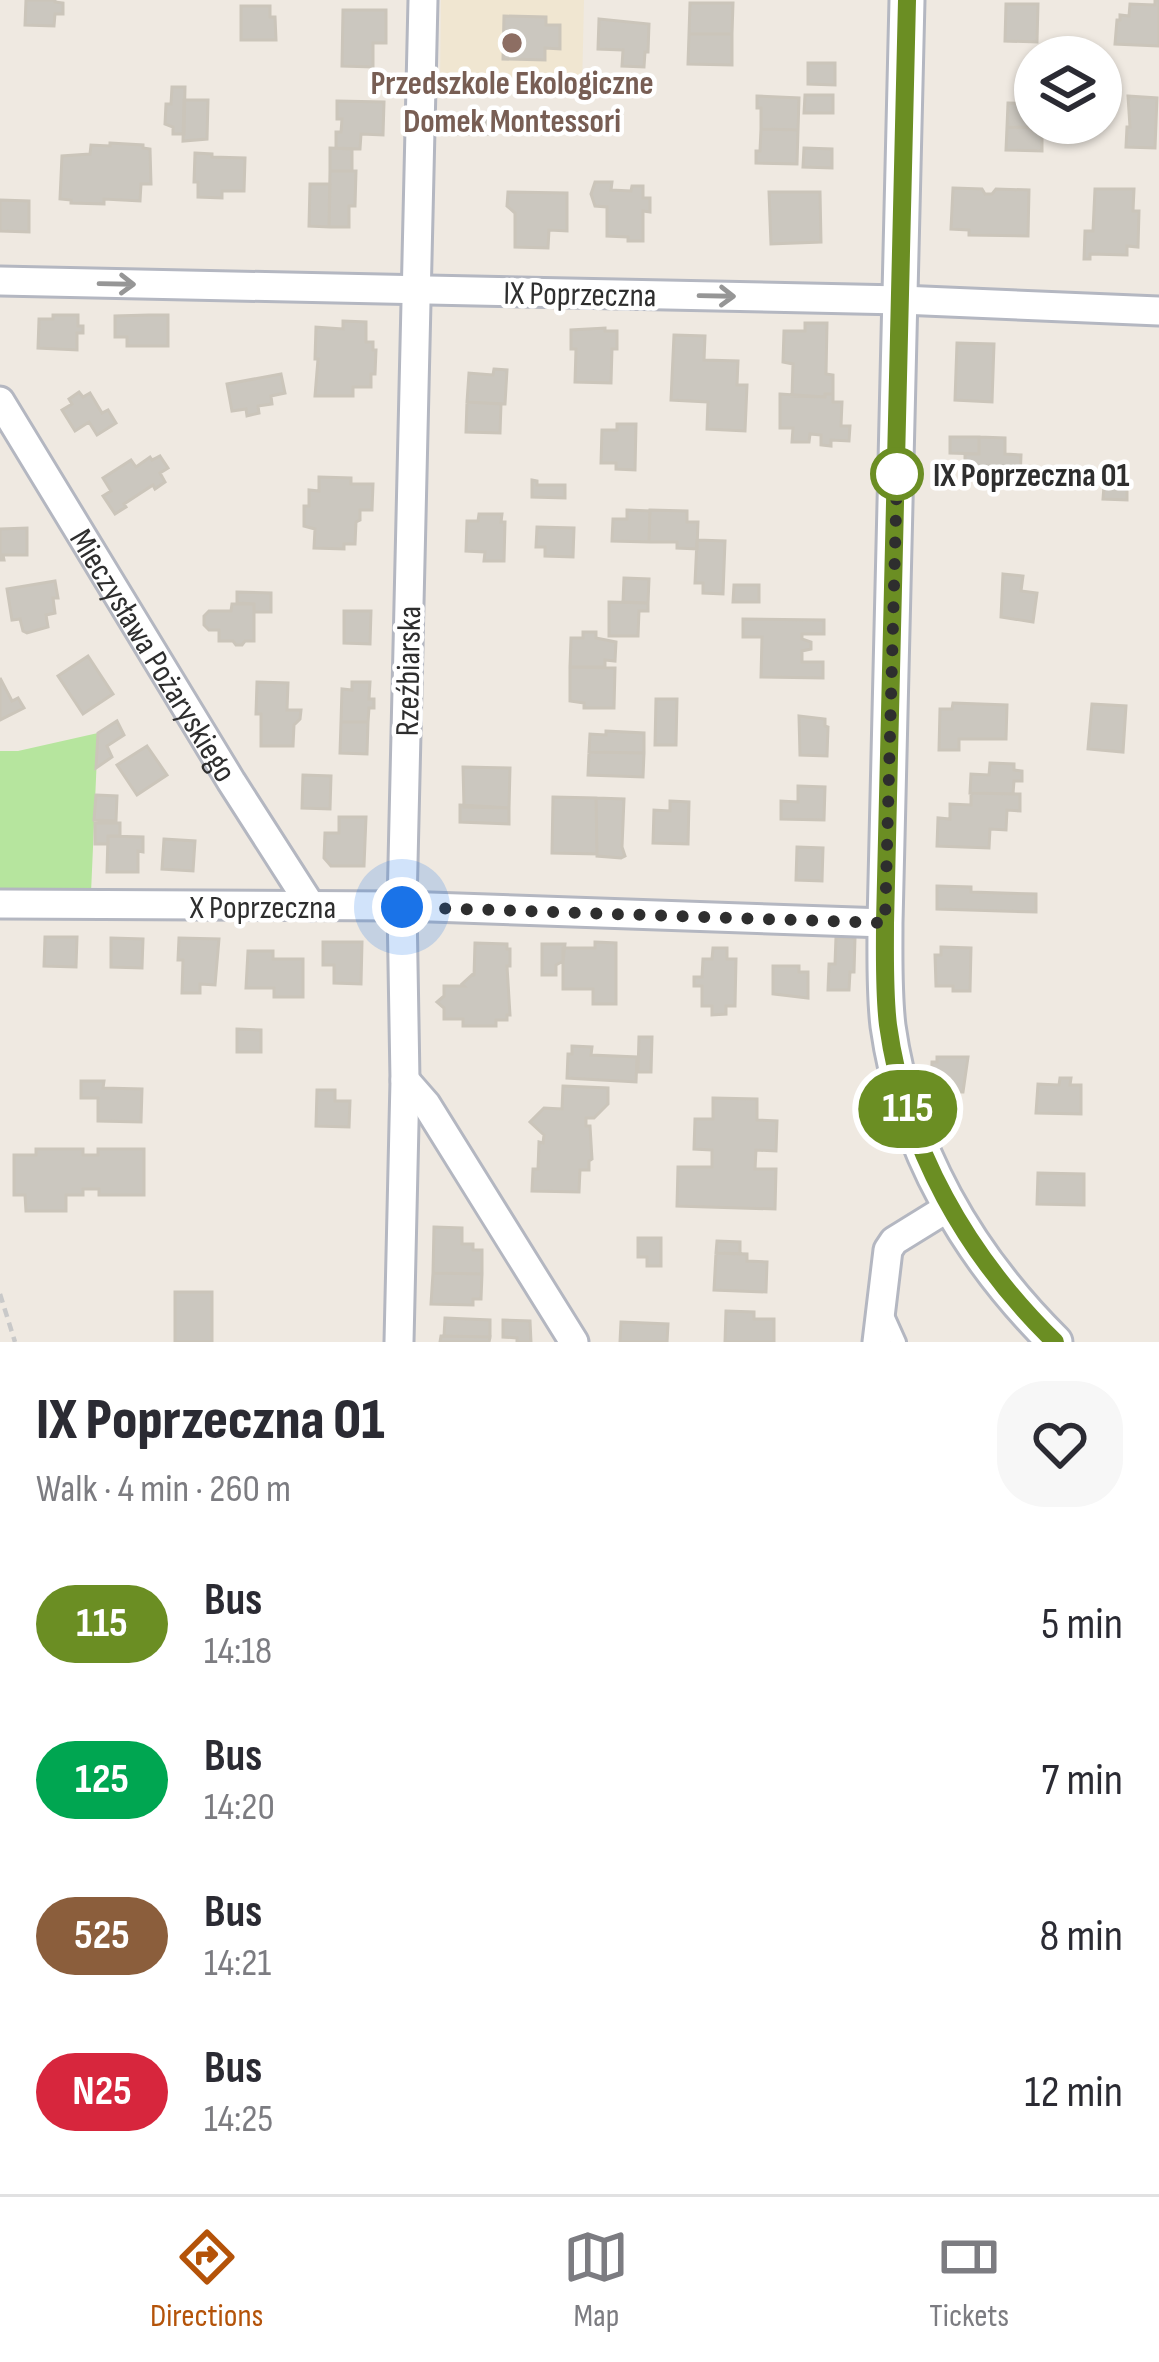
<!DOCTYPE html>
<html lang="en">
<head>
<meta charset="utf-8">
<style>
  body { margin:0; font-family:"Sofia Sans Condensed",sans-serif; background:#f7f7f7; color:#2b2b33; height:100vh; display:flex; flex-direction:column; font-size:45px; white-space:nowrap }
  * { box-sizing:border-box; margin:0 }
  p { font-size:39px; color:#7c7c81 }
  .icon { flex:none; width:66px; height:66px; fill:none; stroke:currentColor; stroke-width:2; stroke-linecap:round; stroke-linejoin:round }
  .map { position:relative; height:1342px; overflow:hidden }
  .sheet { display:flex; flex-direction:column; background:#fff; flex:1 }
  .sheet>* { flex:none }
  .badge { padding:0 24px; border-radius:39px; font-size:42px; line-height:78px }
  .controls { position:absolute; left:1014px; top:36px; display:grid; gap:24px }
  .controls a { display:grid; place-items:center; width:108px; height:108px; border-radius:50%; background:#fff; box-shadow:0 3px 9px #0004; font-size:60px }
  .you { position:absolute; width:60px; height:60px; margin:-30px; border:9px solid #fff; border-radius:50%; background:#1a73e8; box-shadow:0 0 0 18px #1a73e833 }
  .map>.badge { position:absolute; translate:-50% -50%; box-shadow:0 0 0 6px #fff }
  .round { display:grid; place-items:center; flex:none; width:126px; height:126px; border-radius:48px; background:#f7f7f7 }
  .overview { display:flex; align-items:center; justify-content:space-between; height:204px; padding:0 36px }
  h1 { font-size:57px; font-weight:800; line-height:90px }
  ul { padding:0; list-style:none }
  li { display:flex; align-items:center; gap:36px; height:156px; padding:0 36px }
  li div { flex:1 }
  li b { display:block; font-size:45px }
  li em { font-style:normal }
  li .badge { min-width:132px; font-weight:700; text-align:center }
  .tabs { display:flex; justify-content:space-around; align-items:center; height:168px; border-top:3px solid #e1e1e2; background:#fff; font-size:33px; color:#7c7c81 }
  .tabs a { display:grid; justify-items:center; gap:6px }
  .tabs .selected { color:#b45309 }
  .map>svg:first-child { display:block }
  .education { fill:#f0e6d1 }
  .green { fill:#b6e59e }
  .building { fill:#cbc7bf; stroke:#cbc5ba; stroke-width:3 }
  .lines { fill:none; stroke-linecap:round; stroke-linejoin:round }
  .service-casing { stroke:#b4b7c1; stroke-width:20 }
  .minor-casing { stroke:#b4b7c1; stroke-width:33 }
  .tertiary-casing { stroke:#b4b7c1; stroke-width:39 }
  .path { stroke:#c9c9c9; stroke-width:4.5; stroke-dasharray:9 6; stroke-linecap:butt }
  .service { stroke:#fff; stroke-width:14 }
  .minor { stroke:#fff; stroke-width:27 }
  .tertiary { stroke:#fff; stroke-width:33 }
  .oneway { stroke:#969696 }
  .line-casing { stroke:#fff; stroke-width:27 }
  .line { stroke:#6b8e23; stroke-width:18 }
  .walk { stroke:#2e2e2e; stroke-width:12; stroke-dasharray:0 21.6 }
  .education-dot { fill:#8d6e63; stroke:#fff; stroke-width:4.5 }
  .stop-dot { fill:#fff; stroke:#6b8e23; stroke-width:6 }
  .labels { text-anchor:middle; stroke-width:9; stroke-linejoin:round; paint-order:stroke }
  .education-label { font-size:33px; font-weight:bold; fill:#785e54; stroke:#fff }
  .street-label { font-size:33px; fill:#2e2e2e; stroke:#fff }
  .stop-label { font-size:33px; font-weight:bold; fill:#2e2e2e; stroke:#fff; text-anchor:start }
</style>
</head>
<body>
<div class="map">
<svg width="1159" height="1342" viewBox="0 0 1159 1342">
  <rect width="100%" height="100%" fill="#efe9e1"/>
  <!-- education -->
  <path class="education" d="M441 0H584L582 89 440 86Z"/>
  <!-- green -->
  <path class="green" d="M98 733 91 893 0 890V751H18Z"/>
  <!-- building -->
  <path class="building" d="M26 0H55V2L63 3V14H55L54 26 25 25Z
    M1155 0H1159V46L1115 44 1117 20H1120V15L1129 16 1130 4 1155 5Z
    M690 3H733L732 34H689Z
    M1006 4H1038L1037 42 1005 41Z
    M241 6H270V17H275L276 40H241Z
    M343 10H386V43H373V67L342 66Z
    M504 16 546 17V25H560V49L545 48V60L503 59Z
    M599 19 649 24 648 52H645L644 67 622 66 623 50 598 49Z
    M689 34H732V65L688 64Z
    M808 63H835V85L808 84Z
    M172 87H185L184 134H173V127L165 124 166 104H171Z
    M805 95H833V113H804Z
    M757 96 799 98 798 130 761 129V108H757Z
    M1128 96 1157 98 1155 148 1126 147 1127 127H1130Z
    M184 100H208L207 139 183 141Z
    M337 101 384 102 383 135 361 134 360 149 336 148V132H341L342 119H337Z
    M1008 103 1035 104V123H1042V128L1007 127Z
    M451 117H490V134H451Z
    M1007 127 1042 128V151L1006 150Z
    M761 129 798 130 797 164 756 163V151H760Z
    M110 143 143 145V148L150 149 151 184H141L140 201 104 199V204L71 203V200L60 199 62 156 90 154 91 145 110 146Z
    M330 148 352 149V171H330Z
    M804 148 832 149V168L803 167Z
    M195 153 212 154V157L245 158 244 191H222V198L198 197V182H194Z
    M330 171H356L355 206H349V227H329Z
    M595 182H612L611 190 631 191 632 186H643V198H650V212L643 211V241H628V237L607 236V207L595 206 591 194Z
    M310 184H330L329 227 309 226Z
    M953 188 982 189 985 194H992L996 189 1029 190 1028 236 969 235V230L951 229Z
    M1095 189H1134L1133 211H1139L1138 247 1127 246V255L1090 254V259H1084L1085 231H1093Z
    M508 192 567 193V231L549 230 548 248 515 247V213L507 206Z
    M769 192H820L821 242 771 244Z
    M0 200 29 201V232L0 231Z
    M53 315H78V326H83V333H77V350L38 348 39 319H53Z
    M149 315H168V346H127V337H115V316Z
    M343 321 366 322V342H373V350H376L375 374H371V387H353V396H315L318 359H315L316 327 343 329Z
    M805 323H827L826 374 833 375V394H825V397L792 396 793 364 783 362 784 331H805Z
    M605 328V331H617V349H612L611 383 575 382 576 349H571V330Z
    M674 335 705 336 704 360 738 361 737 385H747L745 431 707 429 708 402 671 400Z
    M957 343 994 344 992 402 955 400Z
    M494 369 507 370 505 404 467 402 469 373 493 375Z
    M281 374 285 393 271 396 272 404 258 406 259 413 247 416 246 409 232 411 227 384Z
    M79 392 83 397 90 393 102 413 108 410 116 423 97 435 89 422 75 431 62 410 72 404 69 399Z
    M780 394 825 397V394H833V402H842L841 426H850L849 441 831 440V446L821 445V435L810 434 809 442H792L793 428H780Z
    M467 402 501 404 500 433 466 432Z
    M617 424H636L635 470 616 469V463H601L602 430H617Z
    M950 437H979V454L950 453Z
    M979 437 1005 438V454L1021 455 1020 481 965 479V454H979Z
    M160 456 168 468 160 473 165 482 155 489 153 485 124 504 126 507 115 514 103 496 111 491 103 478 131 460 136 467 150 457 152 460Z
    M319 477 351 478V484H373L372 510H360V520L356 522 355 544H344V549L314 548 315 529 304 526V506H309V490L319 491Z
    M532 480 537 481V485H565V498L532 497Z
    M1104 486 1127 487V500L1103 499Z
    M627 510 650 511 649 542 612 541 613 519H627Z
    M650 510 687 511V522H698L697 549 677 548V542H649Z
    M479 514H502L501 522H505L504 561H484L485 552 466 551 467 521H478Z
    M537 527 574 528 573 557 545 556V547H536Z
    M27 528V555H3L4 560H0V529Z
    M697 540 725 541 723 594 703 593V583H695Z
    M1003 574 1023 576 1021 591 1037 593 1033 622 1001 617Z
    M624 578 649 579 648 603 623 602Z
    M55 581 58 598H53L55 613 46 615 48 627 27 633 23 631 20 619 12 620 7 589Z
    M734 585H759V602H733Z
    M237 592 271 593V612H254V604L237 603Z
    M609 602 648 603V611H639L638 636H609Z
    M232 604H254V641H245L242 645H236L233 641H219V630H209L204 625V616L209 611H231Z
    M344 611H371L370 644 344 643Z
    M743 619 824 620V634H802V639L811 642V649L802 651V662H823V678L761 677 762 637H743Z
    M583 632H596V638L616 642 615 661 605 660V667H570L571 638H583Z
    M88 656 113 694 83 714 58 676Z
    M570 667 615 668 614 708H584V703L570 701Z
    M0 678 12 701 18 698 24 708 0 720Z
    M257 682 288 683 287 710H301L300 719 294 725 293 746H261V714H256Z
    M352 682H370L369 699H374V708H369L368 722H341L342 689 352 690Z
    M656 699H677L676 745H655Z
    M953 703 1007 705 1006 739H959V750H939L940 709H952Z
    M1092 704 1126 706 1123 752 1088 749Z
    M799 716 825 719V726L828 727 827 756 800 755Z
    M117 721 124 735 107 746 112 757 96 768 98 733Z
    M341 722H368L367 754 340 753Z
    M606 731 644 733V753L589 752 590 734 606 735Z
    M147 746 167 775 137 795 117 765Z
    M589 752 644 753 643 777 588 775Z
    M990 763 1014 764V770L1022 771V781H1014L1013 794 970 793 971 774 989 775Z
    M463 767 510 768 509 808 464 807Z
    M303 775 331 776 330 809 302 808Z
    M798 786 825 787 824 820 781 819V801L798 802Z
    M971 793 1020 794V811L1007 810 1006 830 990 829 989 848 937 846 938 818 950 819V804L971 805Z
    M96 795 117 796 116 821 94 820Z
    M553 797 596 798 597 854 552 853Z
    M596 798 624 799 622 847 625 856 621 858 597 856Z
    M670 801 689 802 688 844 653 843 654 810 670 811Z
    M460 805 509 808V824L460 822Z
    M339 817H366L364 866H331L324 858 325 833H339Z
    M95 823H120V836H108V844H95Z
    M108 836 143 837V852L138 851V872H107Z
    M164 839 195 841 193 871 162 869Z
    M797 847 823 848 822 881 796 880Z
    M937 886 971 887V892L1036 894V912L937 909Z
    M45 937H77L76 967 44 966Z
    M836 937 855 938 854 972H850L849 990H828L829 964H835Z
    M111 938 143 939 142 968 111 967Z
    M179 938 219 939 215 985 200 984V993H182L183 960H178Z
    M323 942H362L361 984 334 983V965H323Z
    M595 942 616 943V1004H593V989H563V948H595Z
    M475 943 507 944V949H510V966H507L510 1015H507V1020H496V1026H463V1019H444V1008L437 1002 444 996V986H464L462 984 473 974 474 976Z
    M542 944H565L563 961 556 965V975H542Z
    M941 947 971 948 970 991H953V986H936L935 955H941Z
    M713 948H727V959H736L735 1006H726V1014L712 1015V1006H702V986H694V977H702L703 959H712Z
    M248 951H273V959H303V997H274V988H246Z
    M773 966H799V972H808V998L773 994Z
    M237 1029 261 1030V1052H237Z
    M639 1037H652L651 1072H638Z
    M572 1046 592 1047 591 1055 637 1057 636 1082 567 1078 568 1054H572Z
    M937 1057H968L963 1092H931L932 1062H937Z
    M1060 1078H1071L1070 1085H1081V1114L1036 1113 1038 1084 1059 1085Z
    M81 1081H104L103 1088 142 1089 141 1122 98 1121V1098H81Z
    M563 1086 608 1088V1104L594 1118H586V1126H590L592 1159 589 1161V1170H580L579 1192 532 1191 533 1169H538L539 1142 543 1143 544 1135 530 1122 544 1108 562 1109Z
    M317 1090H335V1101H350L349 1127 316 1126Z
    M713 1098 757 1099V1120L777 1121 776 1151 756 1150 755 1169H776L775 1209 677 1206 678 1167H712V1150L694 1149 695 1119H713Z
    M36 1149H83V1155H98V1149H144V1195H99V1189H83V1195H66V1211H26L25 1195H14V1155H36Z
    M1038 1173 1084 1174V1205L1037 1204Z
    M434 1227 462 1228V1244H473V1250H482V1274L433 1273Z
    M638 1238H661V1266H647V1257H638Z
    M717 1241 740 1242V1254L716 1253Z
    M716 1253 747 1254V1261L767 1262 766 1292 714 1290Z
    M433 1273 482 1274 481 1299H473V1305L431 1304Z
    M175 1292H212V1342H175Z
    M726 1311 754 1312V1319H774V1342H725Z
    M445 1318 490 1320V1337L444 1336Z
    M503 1320 530 1321 531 1342H517V1338L503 1337Z
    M621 1322 668 1324 667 1342H620Z
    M441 1336 490 1337 489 1342H440Z"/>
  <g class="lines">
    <defs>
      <path id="service" d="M885 1313 898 1342"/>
      <g id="minor">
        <path d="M0 281 901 300 1159 311"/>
        <path id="s1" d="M0 401 231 781 311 906"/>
        <path d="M0 904 402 906 885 923"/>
        <path d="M405 1080 426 1104 574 1342"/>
        <path d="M399 1342 405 1080 402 906 423 0"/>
        <path d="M877 1342 888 1250 894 1241 949 1207"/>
      </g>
      <path id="tertiary" d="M907 0 885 923C885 957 884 992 888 1026 905 1148 968 1256 1055 1342"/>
    </defs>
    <!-- service casing -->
    <use href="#service" class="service-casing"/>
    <!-- minor casing -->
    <use href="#minor" class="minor-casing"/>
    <!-- tertiary casing -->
    <use href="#tertiary" class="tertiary-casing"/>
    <!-- path -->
    <path class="path" d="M0 1294 15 1342"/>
    <!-- service -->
    <use href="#service" class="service"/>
    <!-- minor -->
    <use href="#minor" class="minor"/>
    <!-- tertiary -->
    <use href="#tertiary" class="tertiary"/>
  </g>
  <!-- one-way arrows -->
  <defs><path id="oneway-shaft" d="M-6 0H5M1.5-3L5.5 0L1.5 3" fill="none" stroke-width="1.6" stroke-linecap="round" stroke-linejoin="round" transform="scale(3)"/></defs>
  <g class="oneway">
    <use href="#oneway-shaft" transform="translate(117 284) rotate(1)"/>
    <use href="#oneway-shaft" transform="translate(717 296) rotate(1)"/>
  </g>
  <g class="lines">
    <defs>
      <path id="line" d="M907 0 885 923C885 957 884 992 888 1025 905 1148 967 1256 1055 1342"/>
    </defs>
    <!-- line casing -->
    <use href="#line" class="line-casing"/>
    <!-- line -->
    <use href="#line" class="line"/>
    <!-- walk -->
    <path class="walk" d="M402 907 885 923 897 474"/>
  </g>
  <!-- markers -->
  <circle class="education-dot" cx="512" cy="43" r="12"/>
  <circle class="stop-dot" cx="897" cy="474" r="24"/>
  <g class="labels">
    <!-- education labels -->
    <g class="education-label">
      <text x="512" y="94">Przedszkole Ekologiczne<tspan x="512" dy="38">Domek Montessori</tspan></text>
    </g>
    <!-- street labels -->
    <g class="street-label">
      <text transform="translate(580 293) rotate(1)" y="12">IX Poprzeczna</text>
      <text dy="12" stroke="none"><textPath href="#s1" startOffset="297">Mieczysława Pożaryskiego</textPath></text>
      <text transform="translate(407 671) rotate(-89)" y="12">Rzeźbiarska</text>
      <text x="263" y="918">X Poprzeczna</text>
    </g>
    <!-- stop labels -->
    <g class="stop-label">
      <text x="933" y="486">IX Poprzeczna 01</text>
    </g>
  </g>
</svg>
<div class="controls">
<a><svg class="icon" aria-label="layers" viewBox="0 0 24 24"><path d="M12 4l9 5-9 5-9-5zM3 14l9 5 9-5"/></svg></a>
</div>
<div class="you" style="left:402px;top:907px"></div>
<b class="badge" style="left:908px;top:1109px;background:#6b8e23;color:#fff">115</b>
</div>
<section class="sheet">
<div class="overview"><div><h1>IX Poprzeczna 01</h1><p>Walk · 4 min · 260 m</p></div><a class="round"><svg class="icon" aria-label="heart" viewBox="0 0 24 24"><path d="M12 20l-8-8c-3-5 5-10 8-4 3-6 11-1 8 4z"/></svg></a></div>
<ul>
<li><span class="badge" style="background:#6b8e23;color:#fff">115</span><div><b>Bus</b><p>14:18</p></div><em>5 min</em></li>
<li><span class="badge" style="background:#00a651;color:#fff">125</span><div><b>Bus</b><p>14:20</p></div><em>7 min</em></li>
<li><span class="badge" style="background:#8b5e3c;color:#fff">525</span><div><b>Bus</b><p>14:21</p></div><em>8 min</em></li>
<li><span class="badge" style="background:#d7263d;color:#fff">N25</span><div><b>Bus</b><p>14:25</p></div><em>12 min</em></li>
</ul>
</section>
<nav class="tabs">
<a class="selected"><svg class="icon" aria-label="directions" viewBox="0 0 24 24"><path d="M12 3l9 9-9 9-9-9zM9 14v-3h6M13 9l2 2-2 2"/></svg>Directions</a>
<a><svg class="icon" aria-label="map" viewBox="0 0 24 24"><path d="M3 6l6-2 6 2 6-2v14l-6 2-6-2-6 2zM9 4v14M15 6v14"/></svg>Map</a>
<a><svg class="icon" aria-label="tickets" viewBox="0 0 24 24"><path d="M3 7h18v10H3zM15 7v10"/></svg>Tickets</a>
</nav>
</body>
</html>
